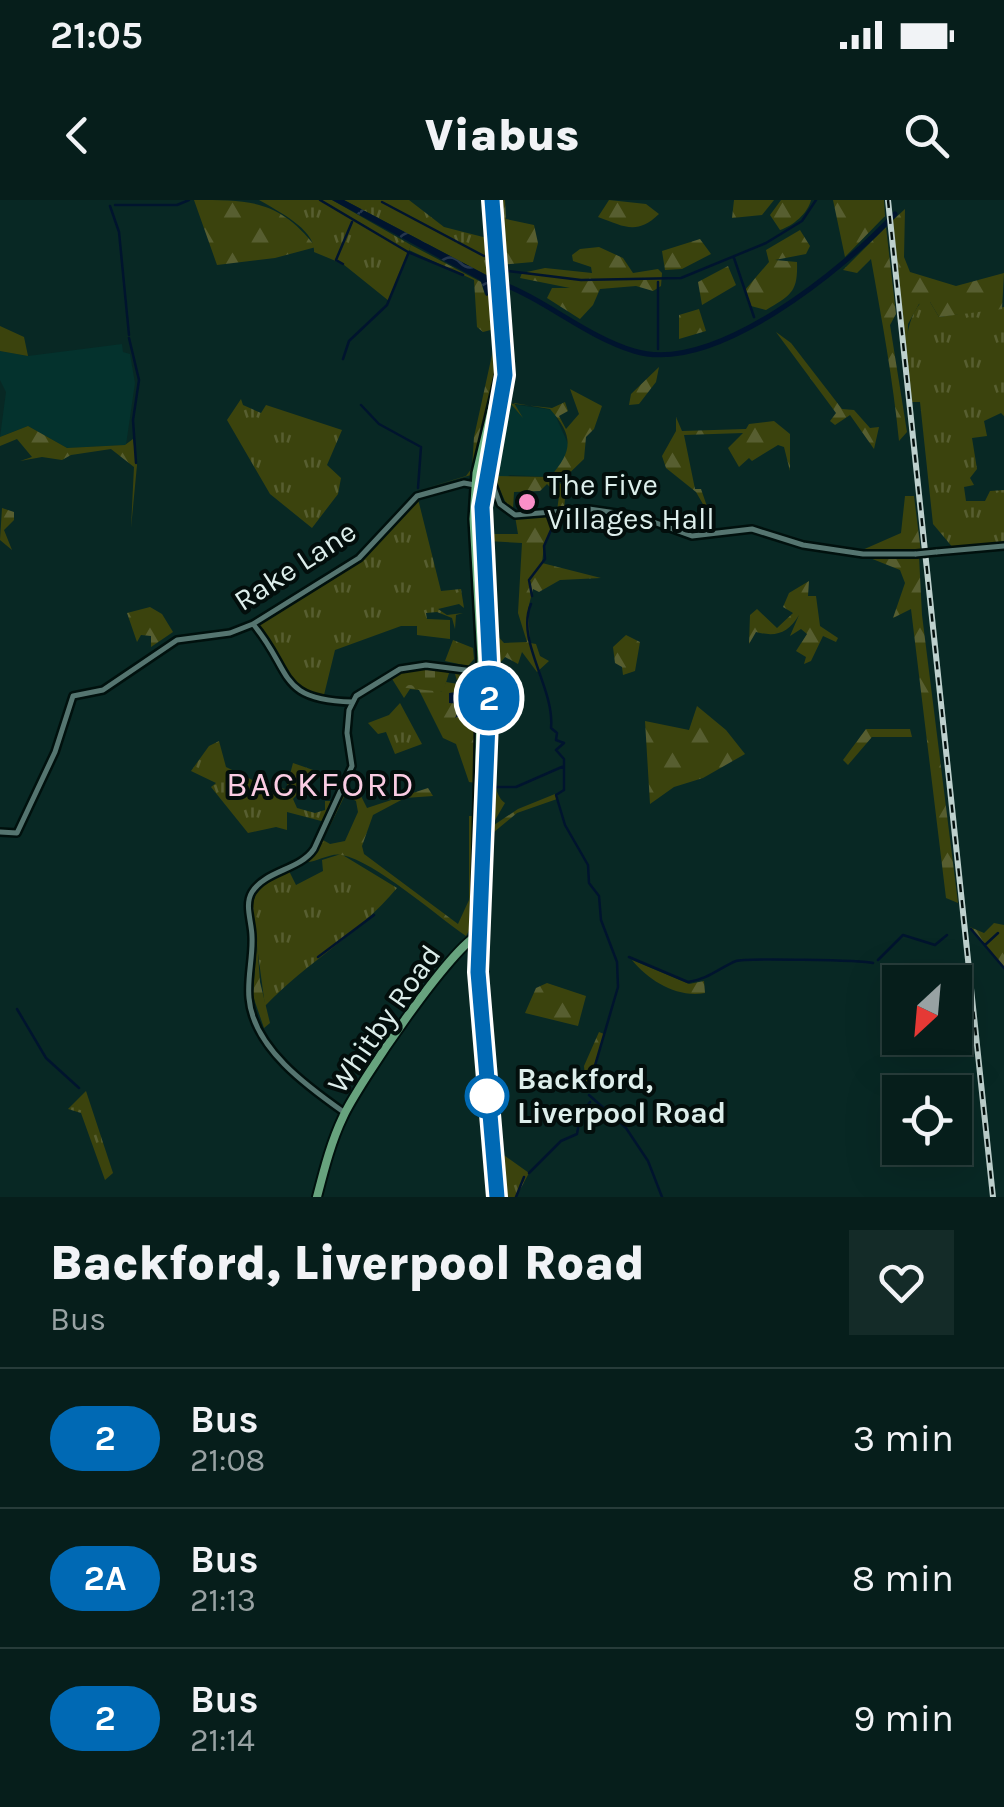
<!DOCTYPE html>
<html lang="en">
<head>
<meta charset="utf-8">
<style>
  body { margin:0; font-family:Karla,sans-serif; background:#142b28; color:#f1f3f6; height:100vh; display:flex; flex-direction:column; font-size:38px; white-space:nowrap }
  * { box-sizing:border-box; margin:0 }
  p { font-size:32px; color:#98a2a3 }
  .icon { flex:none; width:55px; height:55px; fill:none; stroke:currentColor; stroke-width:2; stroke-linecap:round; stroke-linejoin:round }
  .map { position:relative; height:997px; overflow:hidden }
  .sheet { display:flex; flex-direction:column; background:#061e1b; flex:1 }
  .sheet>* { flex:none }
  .badge { padding:0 20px; border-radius:32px; font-size:35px; line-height:65px }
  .needle { width:65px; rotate:206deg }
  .fabs { position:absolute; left:882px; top:765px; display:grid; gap:20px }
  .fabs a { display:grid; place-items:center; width:90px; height:90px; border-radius:0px; background:#061e1b; box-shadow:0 10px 40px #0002,0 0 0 2px #273c3a; font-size:50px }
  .map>.badge { position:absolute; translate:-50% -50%; box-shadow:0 0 0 5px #fff }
  .round { display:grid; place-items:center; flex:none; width:105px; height:105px; border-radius:0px; background:#142b28 }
  .overview { display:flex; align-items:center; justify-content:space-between; height:170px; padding:0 50px }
  h1 { font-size:48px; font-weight:800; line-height:75px }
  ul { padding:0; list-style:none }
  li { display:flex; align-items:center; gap:30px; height:140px; padding:0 50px; border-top:2px solid #273c3a }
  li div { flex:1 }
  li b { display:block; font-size:38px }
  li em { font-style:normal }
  li .badge { min-width:110px; font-weight:700; text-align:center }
  .status { display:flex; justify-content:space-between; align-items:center; height:70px; padding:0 50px; background:#061e1b; direction:ltr }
  .status svg { height:28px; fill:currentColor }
  header { display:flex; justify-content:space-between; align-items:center; height:130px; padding:0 50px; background:#061e1b; font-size:45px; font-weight:800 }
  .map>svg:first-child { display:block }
  .built { fill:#04322d }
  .grass { fill:url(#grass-tufts) }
  .forest { fill:url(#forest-firs); fill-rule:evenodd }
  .cemetery { fill:url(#cemetery-stones) }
  .water { fill:url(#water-waves) }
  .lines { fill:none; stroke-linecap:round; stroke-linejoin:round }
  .stream { stroke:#00142e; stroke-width:2.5 }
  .canal { stroke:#00142e; stroke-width:5 }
  .tertiary-casing { stroke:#00100d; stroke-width:10 }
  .primary-casing { stroke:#00100d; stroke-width:12 }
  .trunk-casing { stroke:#00100d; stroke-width:14 }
  .tertiary { stroke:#557570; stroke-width:5 }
  .primary { stroke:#67a37e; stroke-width:8 }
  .trunk { stroke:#6db282; stroke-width:9 }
  .rail-casing { stroke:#bdd0cd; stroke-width:6 }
  .rail { stroke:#030e0c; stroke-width:2.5; stroke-dasharray:8; stroke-linecap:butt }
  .tertiary-bridge-casing { stroke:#00100d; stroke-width:10; stroke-linecap:butt }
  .tertiary-bridge { stroke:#557570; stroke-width:5 }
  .line-casing { stroke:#fff; stroke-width:22 }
  .line { stroke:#0069b4; stroke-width:15 }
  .poi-dot { fill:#fa8fc8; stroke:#030e0c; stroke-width:4 }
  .stop-dot { fill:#fff; stroke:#0069b4; stroke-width:5 }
  .labels { text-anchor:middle; stroke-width:8; stroke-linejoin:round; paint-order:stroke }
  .poi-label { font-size:30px; fill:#ddeeeb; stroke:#030e0c; text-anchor:start }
  .street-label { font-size:30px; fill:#ddeeeb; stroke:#030e0c }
  .stop-label { font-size:30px; font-weight:bold; fill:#ddeeeb; stroke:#030e0c; text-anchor:start }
  .quarter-label { font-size:35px; letter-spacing:2.5px; fill:#fbcce3; stroke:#030e0c }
</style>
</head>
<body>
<div class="status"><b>21:05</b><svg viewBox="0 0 49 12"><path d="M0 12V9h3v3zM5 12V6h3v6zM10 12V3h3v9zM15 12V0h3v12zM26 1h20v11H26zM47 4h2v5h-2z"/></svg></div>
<header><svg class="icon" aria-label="back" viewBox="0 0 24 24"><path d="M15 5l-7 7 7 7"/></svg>Viabus<svg class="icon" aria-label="search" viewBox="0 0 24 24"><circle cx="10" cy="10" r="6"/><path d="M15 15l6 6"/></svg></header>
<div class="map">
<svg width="1004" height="997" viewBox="0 0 1004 997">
  <defs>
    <pattern id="grass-tufts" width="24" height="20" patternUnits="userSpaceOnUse" patternTransform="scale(2.5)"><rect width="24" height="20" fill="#3b430d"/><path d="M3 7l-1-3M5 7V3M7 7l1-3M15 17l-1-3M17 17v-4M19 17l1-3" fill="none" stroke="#575e30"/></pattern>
    <pattern id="forest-firs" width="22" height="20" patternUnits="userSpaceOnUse" patternTransform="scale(2.5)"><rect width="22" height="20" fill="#3b430d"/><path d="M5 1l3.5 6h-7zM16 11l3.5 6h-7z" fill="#575e30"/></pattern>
    <pattern id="cemetery-stones" width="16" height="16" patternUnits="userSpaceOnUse" patternTransform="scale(2.5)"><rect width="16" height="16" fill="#3b430d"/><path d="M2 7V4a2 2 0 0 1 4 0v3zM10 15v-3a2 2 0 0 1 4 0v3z" fill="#575e30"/></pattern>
    <pattern id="water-waves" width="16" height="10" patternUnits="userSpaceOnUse" patternTransform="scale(2.5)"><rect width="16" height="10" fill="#00142e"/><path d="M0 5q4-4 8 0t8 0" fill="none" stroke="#25364c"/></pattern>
  </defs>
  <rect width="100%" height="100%" fill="#082824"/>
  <!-- built -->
  <path class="built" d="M122 144 123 152 130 154 135 183 126 245 67 248 28 226 0 237 6 192 0 180V151L28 156Z
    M505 203 553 210 569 246 567 258 550 277 510 275 500 280 492 276Z"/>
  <!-- grass -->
  <path class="grass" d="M259 0H332L411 45 389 101 343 64 314 52C316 30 278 11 259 0Z
    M344 0H409L444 27 487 38 492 78Z
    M921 102H930L939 117 1004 107V216L1001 213 984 221 987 236 972 238 977 269 970 278 974 285 964 287 966 301H985L990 291 1004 290V344L954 349 933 324 920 202H912C909 169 898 130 921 102Z
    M0 126 24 137 28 156 0 151Z
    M241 199 243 205 261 213 266 205 342 230 327 265 341 278 338 294 312 328 270 294 227 220Z
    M418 299 441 391 461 389 464 408 459 404 438 409 447 415 463 413 456 415 455 429 452 418 437 412 426 413 427 419 450 420V439L417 435V426H401L335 450 323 499C286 486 277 457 259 424L355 365Z
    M453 440 473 448 474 459 468 466 445 461Z
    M400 503 422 544 395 554 386 532 378 534 368 523 389 515Z
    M219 541 226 567 267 587 286 589 293 563 316 571 301 575 306 585 293 599 297 608 315 613 325 610V601H333L325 622 287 612V630L276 627 248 633 211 587 216 583 191 571 209 546Z
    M341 654 397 688C358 735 307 762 265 806L251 701 257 689 288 669 296 685 323 671 322 660Z
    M86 891 113 973 105 980 81 913 68 909Z
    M498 951 529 973 516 997H502Z"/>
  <!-- forest -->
  <path class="forest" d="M194 0C251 0 279 0 316 47L275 58 217 65Z
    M495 0H505L506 19 534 25 538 43 533 62 499 65Z
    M609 0 646 4 659 14C637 35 625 27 598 17Z
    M734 0H774L762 15 732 18Z
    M781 0H811C808 13 793 26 780 30L770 15Z
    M884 0 885 16 845 57 833 0Z
    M905 9 904 57 910 72 956 86 1004 73 1002 109 939 117 930 102 919 104 908 124 907 179 892 21Z
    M886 27 896 114 890 125 907 232 899 241C893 179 882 121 871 59L857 73 843 70Z
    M800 30 810 46 806 54 775 60 797 62C798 92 791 95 766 110L751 106 745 90 769 62 766 50Z
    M700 39 711 54 682 69 665 70 662 51Z
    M411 45 481 82 485 95 493 91 498 128 483 132 477 127 474 80 409 50Z
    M599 47 623 58 633 73 658 69 662 73 661 86 653 91 636 86 600 89 593 105 580 119 547 98 552 88H570L520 78 522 73 545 68 592 73 591 67 573 61 572 55 580 49Z
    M728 66 736 85 702 105 698 82Z
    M699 109 706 131 679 139V115Z
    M497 132V165L471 275 426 288 466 276 472 268 474 237Z
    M776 132 791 143 842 209 854 210 870 228 879 227 874 249 850 215 835 225 830 221 836 213Z
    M659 167 656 182 639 204 629 205 631 194Z
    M570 189 602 206 594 229 586 237 584 259 559 283 566 286 564 310 557 311 559 296 547 284 540 291 514 292 513 309 508 308 494 276 550 277C573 251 574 236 550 209L514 203 523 218 511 204 505 212V203L552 208 565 202 568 211 559 216 566 229 579 214Z
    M676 217 682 231 746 229 749 224 774 221 790 234V271L784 247 778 245 752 261 749 258 739 267 728 248 743 233 684 235 695 289H701L711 318 696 292 666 268 662 256 676 231Z
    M28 226 67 248 125 245 133 239 137 265 131 328 134 267 111 249 71 255 62 260 42 257 20 261 32 257 17 239 0 246V237Z
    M905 296H914L921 352 860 351 901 333Z
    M2 308 14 312V320L4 330 12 350 0 340Z
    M558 314 544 346 542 363 601 378 560 380 539 392 533 389 528 409 530 443 536 444 540 456 549 461 537 472 522 452 518 464 505 457 500 463C495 490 482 588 505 603L491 627 518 609 555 594 557 599 517 613 488 637 487 677 494 432 504 443 527 442 518 413 522 343 487 341 490 360 485 361 484 321 490 334H518L515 316Z
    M865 356H919L922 415 958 703 946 698 911 409 893 418 905 383 900 370Z
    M809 381 808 396H816L820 426 838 438 836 442 823 436 811 461 804 464 806 457 796 451 807 434 801 429 790 436 799 415C788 434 775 437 756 432L749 444 750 415 757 409 777 428 793 413 783 407 789 393Z
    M150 407 162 414 173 432 151 447V436L141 435 137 442 127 413Z
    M626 435 640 442 635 471 623 475 622 467 615 463 613 447Z
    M396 472 442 492 446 482 458 484 455 474 474 476 476 583 469 582 456 544 443 538 419 490 410 489 404 498 389 474Z
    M697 506 726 530 745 554 703 578 674 587 650 604 645 521 689 530Z
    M866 529H910L912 537H872L848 565 843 560Z
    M428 588 433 596 405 598 373 615 362 646 364 654 458 724 469 700V616H476L474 722 466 736C434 714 376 662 342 655 332 652 316 662 307 662L343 589 359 592 367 608ZM345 595 356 601 358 612 345 641 330 644 323 640Z
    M994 723 1004 725V768L970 727 984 733Z
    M257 741 260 782 270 823 264 828 253 796Z
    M632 760 689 784 704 781 705 793C677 798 649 781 632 760Z
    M547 783 586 796 578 826 525 813 536 788Z
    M599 832 604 834 603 840 586 887 584 866Z"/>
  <!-- cemetery -->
  <path class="cemetery" d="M428 467 449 473 443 492 398 487 396 472Z"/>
  <!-- water -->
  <path class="water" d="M332 0H344L492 78V94L486 96 481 81Z
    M470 490V511L455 518 462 504 449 503V493Z"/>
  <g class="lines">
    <!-- stream -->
    <path class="stream" d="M320 0 408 52 463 75
      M382 2 484 56
      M115 5H177L189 0
      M110 6 119 32 129 135
      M734 58 754 117
      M343 64 336 60 352 22
      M508 71 581 80 681 78 766 43 802 21 816 0
      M129 138 139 180 133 220 136 263
      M658 149V82
      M343 159 349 141 387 105 408 54
      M361 205 379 224 421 247 418 288
      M532 396 529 380 545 359 544 346 558 314
      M531 404C515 440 555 488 551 528L557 533 556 540 564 543 556 550 564 559V590L556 595 565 625 588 665 589 683 599 696 601 720 617 762 618 787 589 886
      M492 587H516L564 566
      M971 729 1004 768
      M985 745 998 733
      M318 757 374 715
      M629 757 688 782C707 780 721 767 736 761 743 758 863 760 873 763
      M878 760 903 735 935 745 947 735
      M17 809 46 858 79 888
      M589 895 626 928 648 961 662 997
      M529 973 561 941 577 934 580 916 590 902
      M516 997 524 977"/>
    <!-- canal -->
    <path class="canal" d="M498 82C545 99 585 136 634 151 714 176 845 68 895 14"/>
    <defs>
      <path id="tertiary" d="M485 282 493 285 500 304 515 315 589 309 637 316 692 336 752 329 803 345 863 354H916
        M936 352 1004 346
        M253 424C293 471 276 500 352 502
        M0 632 17 633 55 552 73 496 103 490 177 440 230 433 253 424 359 358 417 296 464 283 475 285
        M345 913C308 887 253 848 249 798 247 778 253 757 252 737 252 722 244 705 252 692 266 670 300 670 314 649L352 566 347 533 349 510 356 496 400 469 426 465 481 472"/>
      <path id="primary" d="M317 997C324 970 331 942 343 917 357 886 455 740 481 734"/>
      <path id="trunk" d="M492 0 503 167
        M481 339 485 282 503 187
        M487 529V395
        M497 997 476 745 482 458 474 319 477 273 503 165"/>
    </defs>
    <!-- tertiary casing -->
    <use href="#tertiary" class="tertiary-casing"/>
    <!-- primary casing -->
    <use href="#primary" class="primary-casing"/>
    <!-- trunk casing -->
    <use href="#trunk" class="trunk-casing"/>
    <!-- tertiary -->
    <use href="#tertiary" class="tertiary"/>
    <!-- primary -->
    <use href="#primary" class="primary"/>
    <!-- trunk -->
    <use href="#trunk" class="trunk"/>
    <defs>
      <path id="rail" d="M888 0 993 997"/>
    </defs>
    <!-- rail casing -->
    <use href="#rail" class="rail-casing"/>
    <!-- rail -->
    <use href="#rail" class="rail"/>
    <defs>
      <path id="tertiary-bridge" d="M916 354 936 352"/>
    </defs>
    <!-- tertiary-bridge casing -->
    <use href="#tertiary-bridge" class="tertiary-bridge-casing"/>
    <!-- tertiary-bridge -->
    <use href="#tertiary-bridge" class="tertiary-bridge"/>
  </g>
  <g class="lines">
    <defs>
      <path id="line" d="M492 0 505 175 482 307 490 472 478 772 497 997"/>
    </defs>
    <!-- line casing -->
    <use href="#line" class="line-casing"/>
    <!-- line -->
    <use href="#line" class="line"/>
  </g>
  <!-- markers -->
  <circle class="poi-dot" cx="527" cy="302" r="10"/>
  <circle class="stop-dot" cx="487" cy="896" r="20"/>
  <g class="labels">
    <!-- poi labels -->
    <g class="poi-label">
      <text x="547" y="295">The Five<tspan x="547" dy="34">Villages Hall</tspan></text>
    </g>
    <!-- street labels -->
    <g class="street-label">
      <text transform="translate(295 366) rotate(-33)" y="10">Rake Lane</text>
      <text transform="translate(384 819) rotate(-55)" y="10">Whitby Road</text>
    </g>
    <!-- stop labels -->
    <g class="stop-label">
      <text x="517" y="889">Backford,<tspan x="517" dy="34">Liverpool Road</tspan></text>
    </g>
    <!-- quarter labels -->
    <g class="quarter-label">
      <text x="321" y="596">BACKFORD</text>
    </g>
  </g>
</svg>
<div class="fabs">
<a><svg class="needle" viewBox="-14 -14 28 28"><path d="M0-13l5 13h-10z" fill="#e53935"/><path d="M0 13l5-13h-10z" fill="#98a2a3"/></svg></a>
<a><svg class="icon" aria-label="locate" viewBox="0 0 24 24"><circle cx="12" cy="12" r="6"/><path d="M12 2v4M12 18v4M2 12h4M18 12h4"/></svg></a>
</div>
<b class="badge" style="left:489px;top:498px;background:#0069b4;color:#fff">2</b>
</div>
<section class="sheet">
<div class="overview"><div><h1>Backford, Liverpool Road</h1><p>Bus</p></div><a class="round"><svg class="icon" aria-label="heart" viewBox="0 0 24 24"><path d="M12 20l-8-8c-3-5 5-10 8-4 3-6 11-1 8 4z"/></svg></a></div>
<ul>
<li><span class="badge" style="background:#0069b4;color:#fff">2</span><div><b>Bus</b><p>21:08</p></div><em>3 min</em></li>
<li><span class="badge" style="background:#0069b4;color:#fff">2A</span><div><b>Bus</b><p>21:13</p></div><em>8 min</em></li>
<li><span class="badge" style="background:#0069b4;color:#fff">2</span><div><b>Bus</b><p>21:14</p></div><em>9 min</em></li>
</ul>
</section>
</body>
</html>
